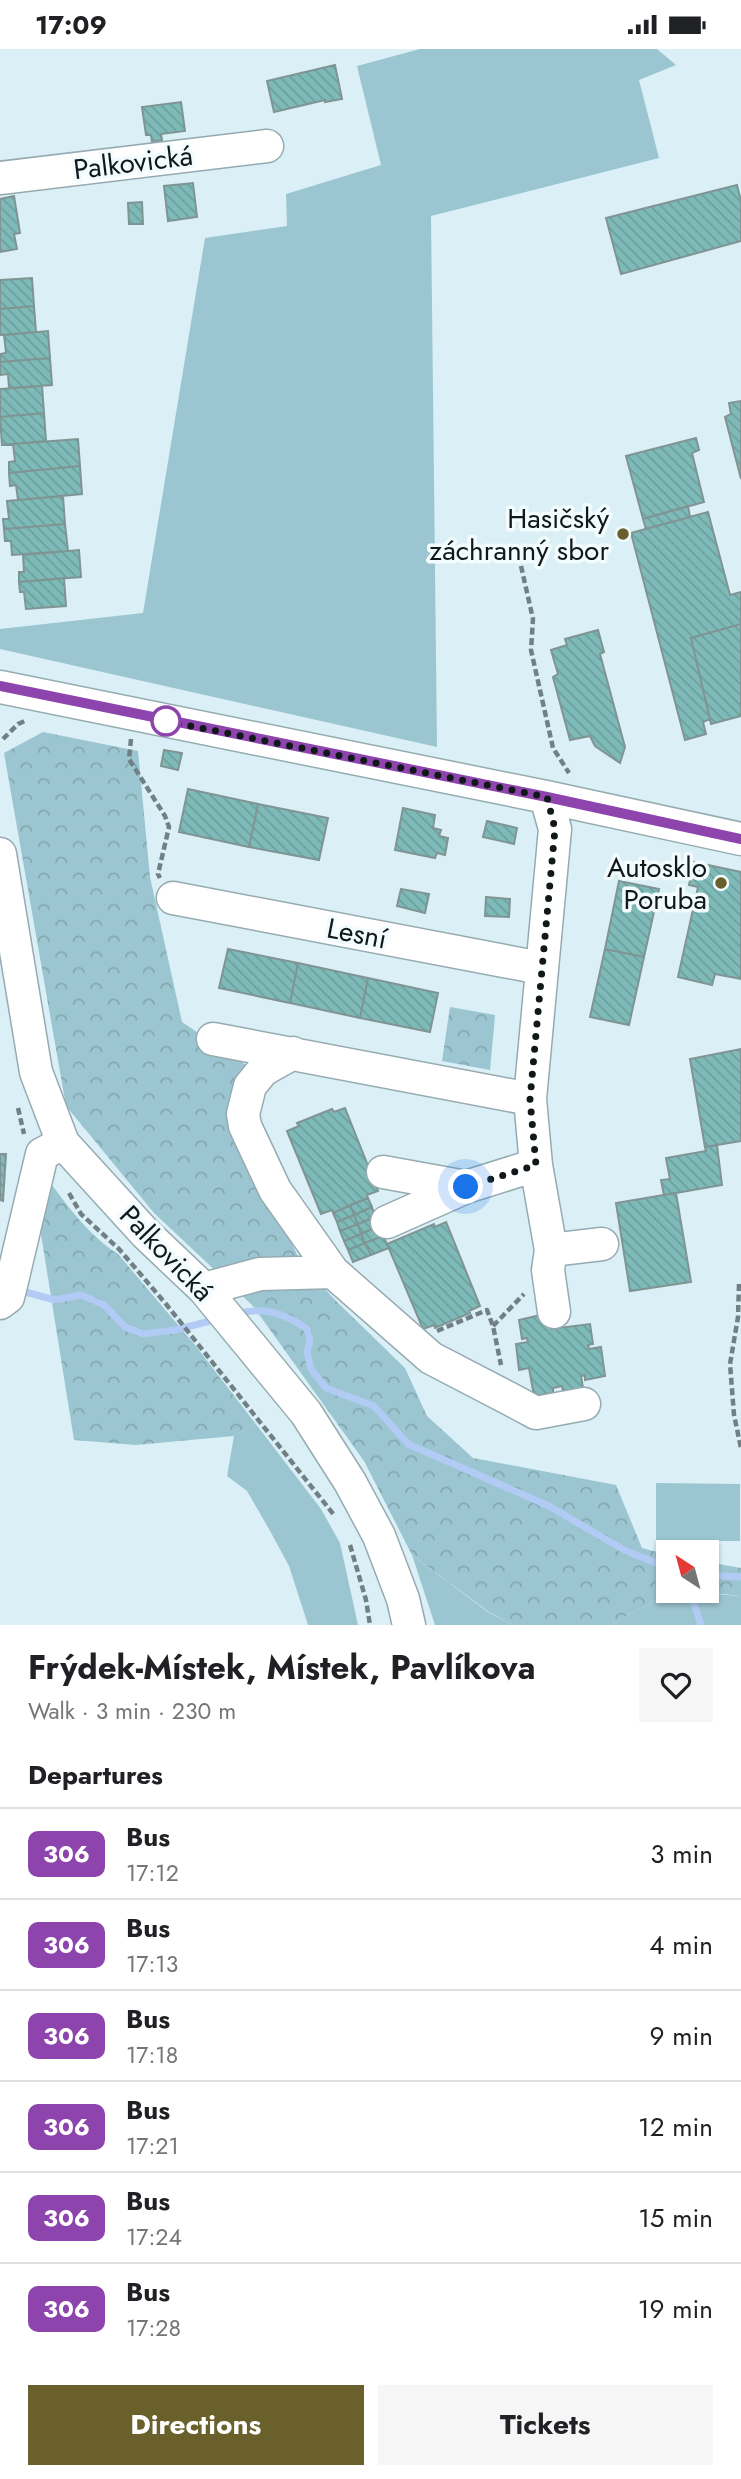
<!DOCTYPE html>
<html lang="en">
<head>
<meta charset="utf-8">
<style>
  body { margin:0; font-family:Jost,sans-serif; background:#f6f6f6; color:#202124; height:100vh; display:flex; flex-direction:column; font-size:26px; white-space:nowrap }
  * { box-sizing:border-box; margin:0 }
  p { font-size:23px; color:#757577 }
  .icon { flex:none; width:38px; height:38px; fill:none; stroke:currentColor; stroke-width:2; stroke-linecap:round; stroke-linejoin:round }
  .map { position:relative; height:1576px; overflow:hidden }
  .panel { display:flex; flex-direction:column; background:#fff; flex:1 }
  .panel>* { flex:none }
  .badge { padding:0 14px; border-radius:10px; font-size:24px; line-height:46px }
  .needle { width:46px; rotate:324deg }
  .fabs { position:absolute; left:656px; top:1491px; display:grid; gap:14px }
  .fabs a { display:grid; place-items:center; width:63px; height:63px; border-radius:0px; background:#fff; box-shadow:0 2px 5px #0004; font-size:35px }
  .you { position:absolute; width:35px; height:35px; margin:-18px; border:5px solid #fff; border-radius:50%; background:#1a73e8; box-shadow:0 0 0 10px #1a73e833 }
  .map>.badge { position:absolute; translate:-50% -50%; box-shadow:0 0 0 4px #fff }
  h2 { padding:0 28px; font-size:26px; line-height:63px }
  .round { display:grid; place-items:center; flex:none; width:74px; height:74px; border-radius:0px; background:#f6f6f6 }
  .head { display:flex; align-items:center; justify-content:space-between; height:119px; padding:0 28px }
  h1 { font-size:33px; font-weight:700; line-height:52px }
  .button { display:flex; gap:14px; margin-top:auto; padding:14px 28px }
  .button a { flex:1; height:80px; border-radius:0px; background:#69602c; color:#fff; font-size:28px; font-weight:700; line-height:80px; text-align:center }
  .button a+a { background:#f6f6f6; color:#202124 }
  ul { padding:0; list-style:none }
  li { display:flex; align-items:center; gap:21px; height:91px; padding:0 28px; border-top:2px solid #e0e0e0 }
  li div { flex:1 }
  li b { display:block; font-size:26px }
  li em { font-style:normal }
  li .badge { min-width:77px; font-weight:700; text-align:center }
  .status { display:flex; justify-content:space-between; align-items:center; height:49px; padding:0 35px; background:#fff; direction:ltr }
  .status svg { height:19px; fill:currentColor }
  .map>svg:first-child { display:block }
  .green { fill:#9bc5d0 }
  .forest { fill:url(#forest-crowns) }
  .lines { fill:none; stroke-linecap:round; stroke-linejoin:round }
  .stream { stroke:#b2cbf4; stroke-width:7 }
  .building { fill:url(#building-back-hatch); stroke:#7f9493; stroke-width:2 }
  .minor-casing { stroke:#96abb1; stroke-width:35 }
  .path { stroke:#718084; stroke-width:4.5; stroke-dasharray:7 3.5; stroke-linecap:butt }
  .minor { stroke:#fff; stroke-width:32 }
  .line-casing { stroke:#fff; stroke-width:16 }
  .line { stroke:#8e44ad; stroke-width:10 }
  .walk { stroke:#10181a; stroke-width:7; stroke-dasharray:0 12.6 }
  .poi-dot { fill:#69602c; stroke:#f2fbfd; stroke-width:2.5 }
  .stop-dot { fill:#fff; stroke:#8e44ad; stroke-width:3.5 }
  .labels { text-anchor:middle; stroke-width:7; stroke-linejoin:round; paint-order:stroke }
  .street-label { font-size:28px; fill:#10181a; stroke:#f2fbfd }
  .poi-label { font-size:28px; fill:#10181a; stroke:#f2fbfd; text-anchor:end }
</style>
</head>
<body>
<div class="status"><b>17:09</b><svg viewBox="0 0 49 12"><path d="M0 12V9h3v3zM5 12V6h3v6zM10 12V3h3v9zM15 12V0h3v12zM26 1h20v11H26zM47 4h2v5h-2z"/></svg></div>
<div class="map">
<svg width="741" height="1576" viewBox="0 0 741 1576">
  <defs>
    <pattern id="forest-crowns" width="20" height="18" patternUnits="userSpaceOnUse" patternTransform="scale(1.75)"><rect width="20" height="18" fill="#9bc5d0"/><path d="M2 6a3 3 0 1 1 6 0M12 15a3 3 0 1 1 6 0" fill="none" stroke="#84a8b2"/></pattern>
    <pattern id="building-back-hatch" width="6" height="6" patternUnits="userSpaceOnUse" patternTransform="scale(1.75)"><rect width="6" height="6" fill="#7ebbb8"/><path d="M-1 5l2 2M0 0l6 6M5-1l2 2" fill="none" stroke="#6ca09e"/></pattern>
  </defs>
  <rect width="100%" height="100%" fill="#daf0f6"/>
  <!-- green -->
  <path class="green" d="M420 0H657L676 16 639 31 659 109 431 167 437 698 0 600V580L143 564 205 189 287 177 286 145 381 116 357 17Z
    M255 1374 321 1460 340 1494 358 1576H308L289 1517 269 1480 247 1442 227 1427 234 1387Z
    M656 1434 740 1435V1492H656Z
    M412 1506 488 1563 513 1576H435Z
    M674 1542 741 1547V1576H610Z"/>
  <!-- forest -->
  <path class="forest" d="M43 683 138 702 150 828 182 973 246 1016 236 1061 258 1121 300 1212 335 1251 405 1319 427 1367 473 1409 616 1436 642 1499 668 1506V1542H674L610 1576H513L489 1563 412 1506 364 1412 253 1257 154 1164 66 1057 4 704Z
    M450 958 495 966 490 1021 442 1012Z
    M28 1104C55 1138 81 1182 118 1205L195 1296 255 1374 234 1387 136 1396 74 1391Z
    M707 1513 741 1519V1547L694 1542H707Z"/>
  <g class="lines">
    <!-- stream -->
    <path class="stream" d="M18 1241 55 1251 81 1246 104 1256 125 1278 143 1285 175 1281 218 1270
      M236 1265C264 1257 284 1264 307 1280L310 1292 307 1303 311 1320 326 1339 374 1357 408 1395 549 1457 624 1501 668 1519
      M707 1526 741 1528
      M690 1542 701 1576"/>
  </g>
  <!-- building -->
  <path class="building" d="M335 16 342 50 325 53V51L274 63 267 32Z
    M181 53 185 82 161 85 162 91 152 93 151 86H146L142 58Z
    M193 134 197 168 168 172 164 137Z
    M737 136 741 152V192L621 225 606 169Z
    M14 147 20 184 14 185 17 200 0 203V150Z
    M142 153 143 175H129L128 154Z
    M32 229 34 257 0 260V231Z
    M34 257 36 283 0 286V260Z
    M48 282 50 309 0 313V305L6 304 4 286Z
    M50 309 52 336 9 339 8 325 0 326V313Z
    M42 337 44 364 0 368V340Z
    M741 352V430L725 368 731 365 729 354Z
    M44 364 46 392 2 396 0 368Z
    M696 389 699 401 692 404 704 453 643 470 626 407Z
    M78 390 80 417 9 424V413L15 412 13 395Z
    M80 417 82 445 18 451 16 436 10 437 9 424Z
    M63 447 65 475 4 480 3 470H9L7 452Z
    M688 457 690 468 646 480 643 470Z
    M708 463 730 546 741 543V575L691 589 710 670 703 673 706 685 685 691 631 484Z
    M65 475 68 502 12 506 11 492H5L4 480Z
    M79 501 81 528 19 533V523H24L23 506Z
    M64 529 66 557 26 560 24 543H20L19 533Z
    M741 575V667L711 675 691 589Z
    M598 581 604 603 600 605 625 698 620 714 595 697 590 687 570 691 553 628 558 625 551 601 567 596 565 590Z
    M164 701 182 704 178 721 161 717Z
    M188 740 258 755 249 798 179 783Z
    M258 755 328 769 319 811 249 798Z
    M403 759 435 766 433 779 441 781 439 787 448 789 445 806 437 804 435 809 395 801Z
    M487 772 517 779 514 795 483 788Z
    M694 813 741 823V930L715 925 712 936 678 928 698 838 689 836Z
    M619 832 659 840 644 908 605 900Z
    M401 840 429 845 425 864 397 857Z
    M486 848 510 850 509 868 485 867Z
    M228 900 298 914 290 954 219 939Z
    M605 900 644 908 629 976 590 968Z
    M298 914 368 929 360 969 290 954Z
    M368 929 438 944 430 983 360 969Z
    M741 1000V1092L705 1098 690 1010Z
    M345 1059 378 1142 367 1146 368 1149 333 1164 332 1161 321 1165 287 1082 299 1077 297 1074 332 1060 334 1063Z
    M717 1096 722 1136 664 1146 661 1131 670 1130 666 1109 706 1102 705 1098Z
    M0 1105H6L3 1152 0 1151Z
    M676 1144 691 1233 630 1242 616 1154Z
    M368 1149 372 1158 354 1166 350 1156Z
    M350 1156 354 1166 337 1173 333 1164Z
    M372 1158 375 1168 358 1175 354 1166Z
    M354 1166 358 1175 340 1182 337 1173Z
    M375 1168 379 1177 361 1185 358 1175Z
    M446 1173 480 1257 469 1262 470 1264 435 1279 434 1276 423 1280 387 1195 434 1175 435 1178Z
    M358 1175 361 1185 344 1192 340 1182Z
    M379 1177 383 1187 365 1194 361 1185Z
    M361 1185 365 1194 348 1201 344 1192Z
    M383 1187 389 1199 371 1206 365 1194Z
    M365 1194 371 1206 353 1213 348 1201Z
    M549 1264 551 1280 590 1275 593 1295 588 1296 589 1300 601 1298 605 1327 585 1331V1326L581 1327 583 1339 563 1342 562 1337 553 1339V1344L534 1347 529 1319 519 1321 516 1295 528 1293 527 1289 522 1290 519 1271Z"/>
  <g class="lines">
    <defs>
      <path id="minor" d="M0 129 267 97
        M0 638 546 748 741 790
        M0 805 36 1023 63 1094 146 1185 204 1240 306 1364 350 1433 379 1487 403 1550 409 1576
        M173 849 541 919
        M213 990 530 1050 555 780 546 748
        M293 1004 263 1021 250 1037 243 1065 245 1077 275 1141 333 1223
        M530 1050 536 1116 551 1201 548 1221 554 1263
        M383 1123 466 1138
        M387 1173 466 1138 536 1116
        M551 1201 602 1195
        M204 1240 260 1225 333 1223 431 1309 508 1349 536 1364 584 1355
        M0 1254 8 1248 12 1232 42 1105 63 1094"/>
    </defs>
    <!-- minor casing -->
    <use href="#minor" class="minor-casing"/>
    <!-- path -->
    <path class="path" d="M521 517 533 570 531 601 553 699 569 724
      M3 690 18 675 27 671
      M131 690 129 710 165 767 169 778 158 825 160 829
      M18 1059 24 1085
      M69 1144 81 1165 119 1200 166 1255 334 1466
      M739 1235 738 1268 730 1315 734 1366 741 1399
      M493 1277 524 1245
      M437 1282 487 1261 493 1277 501 1316
      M350 1496 366 1551 370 1576"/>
    <!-- minor -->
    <use href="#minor" class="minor"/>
  </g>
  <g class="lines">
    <defs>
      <path id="line" d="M0 637 547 748 741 790"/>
    </defs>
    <!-- line casing -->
    <use href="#line" class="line-casing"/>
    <!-- line -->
    <use href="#line" class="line"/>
    <!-- walk -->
    <path class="walk" d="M166 672 547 748 555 780 530 1050 536 1116 466 1138"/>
  </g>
  <!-- markers -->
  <g class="poi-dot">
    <circle cx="623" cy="485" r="7"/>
    <circle cx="721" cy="834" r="7"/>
  </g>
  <circle class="stop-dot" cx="166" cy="672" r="14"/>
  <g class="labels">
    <!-- street labels -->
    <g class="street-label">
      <text transform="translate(133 113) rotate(-7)" y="10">Palkovická</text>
      <text transform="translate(357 884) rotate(11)" y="10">Lesní</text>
      <text transform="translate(167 1204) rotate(46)" y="10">Palkovická</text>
    </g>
    <!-- poi labels -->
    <g class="poi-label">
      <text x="609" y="479">Hasičský<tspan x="609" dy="32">záchranný sbor</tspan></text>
      <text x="707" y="828">Autosklo<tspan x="707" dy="32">Poruba</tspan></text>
    </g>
  </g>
</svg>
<div class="fabs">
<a><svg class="needle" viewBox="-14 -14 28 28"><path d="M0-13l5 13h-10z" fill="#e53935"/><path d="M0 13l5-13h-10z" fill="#757577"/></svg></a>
</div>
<div class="you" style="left:466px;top:1138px"></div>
</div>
<section class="panel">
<div class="head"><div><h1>Frýdek-Místek, Místek, Pavlíkova</h1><p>Walk · 3 min · 230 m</p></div><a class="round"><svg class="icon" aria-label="heart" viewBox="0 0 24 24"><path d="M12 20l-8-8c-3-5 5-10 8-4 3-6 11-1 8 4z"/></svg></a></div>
<h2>Departures</h2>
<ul>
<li><span class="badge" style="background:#8e44ad;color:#fff">306</span><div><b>Bus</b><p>17:12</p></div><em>3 min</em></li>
<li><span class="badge" style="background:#8e44ad;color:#fff">306</span><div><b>Bus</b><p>17:13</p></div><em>4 min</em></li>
<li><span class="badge" style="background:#8e44ad;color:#fff">306</span><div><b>Bus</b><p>17:18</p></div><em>9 min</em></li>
<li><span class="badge" style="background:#8e44ad;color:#fff">306</span><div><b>Bus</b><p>17:21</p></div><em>12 min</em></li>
<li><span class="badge" style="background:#8e44ad;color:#fff">306</span><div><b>Bus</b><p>17:24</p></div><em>15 min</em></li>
<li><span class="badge" style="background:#8e44ad;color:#fff">306</span><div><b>Bus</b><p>17:28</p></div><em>19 min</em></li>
</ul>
<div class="button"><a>Directions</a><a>Tickets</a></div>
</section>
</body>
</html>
